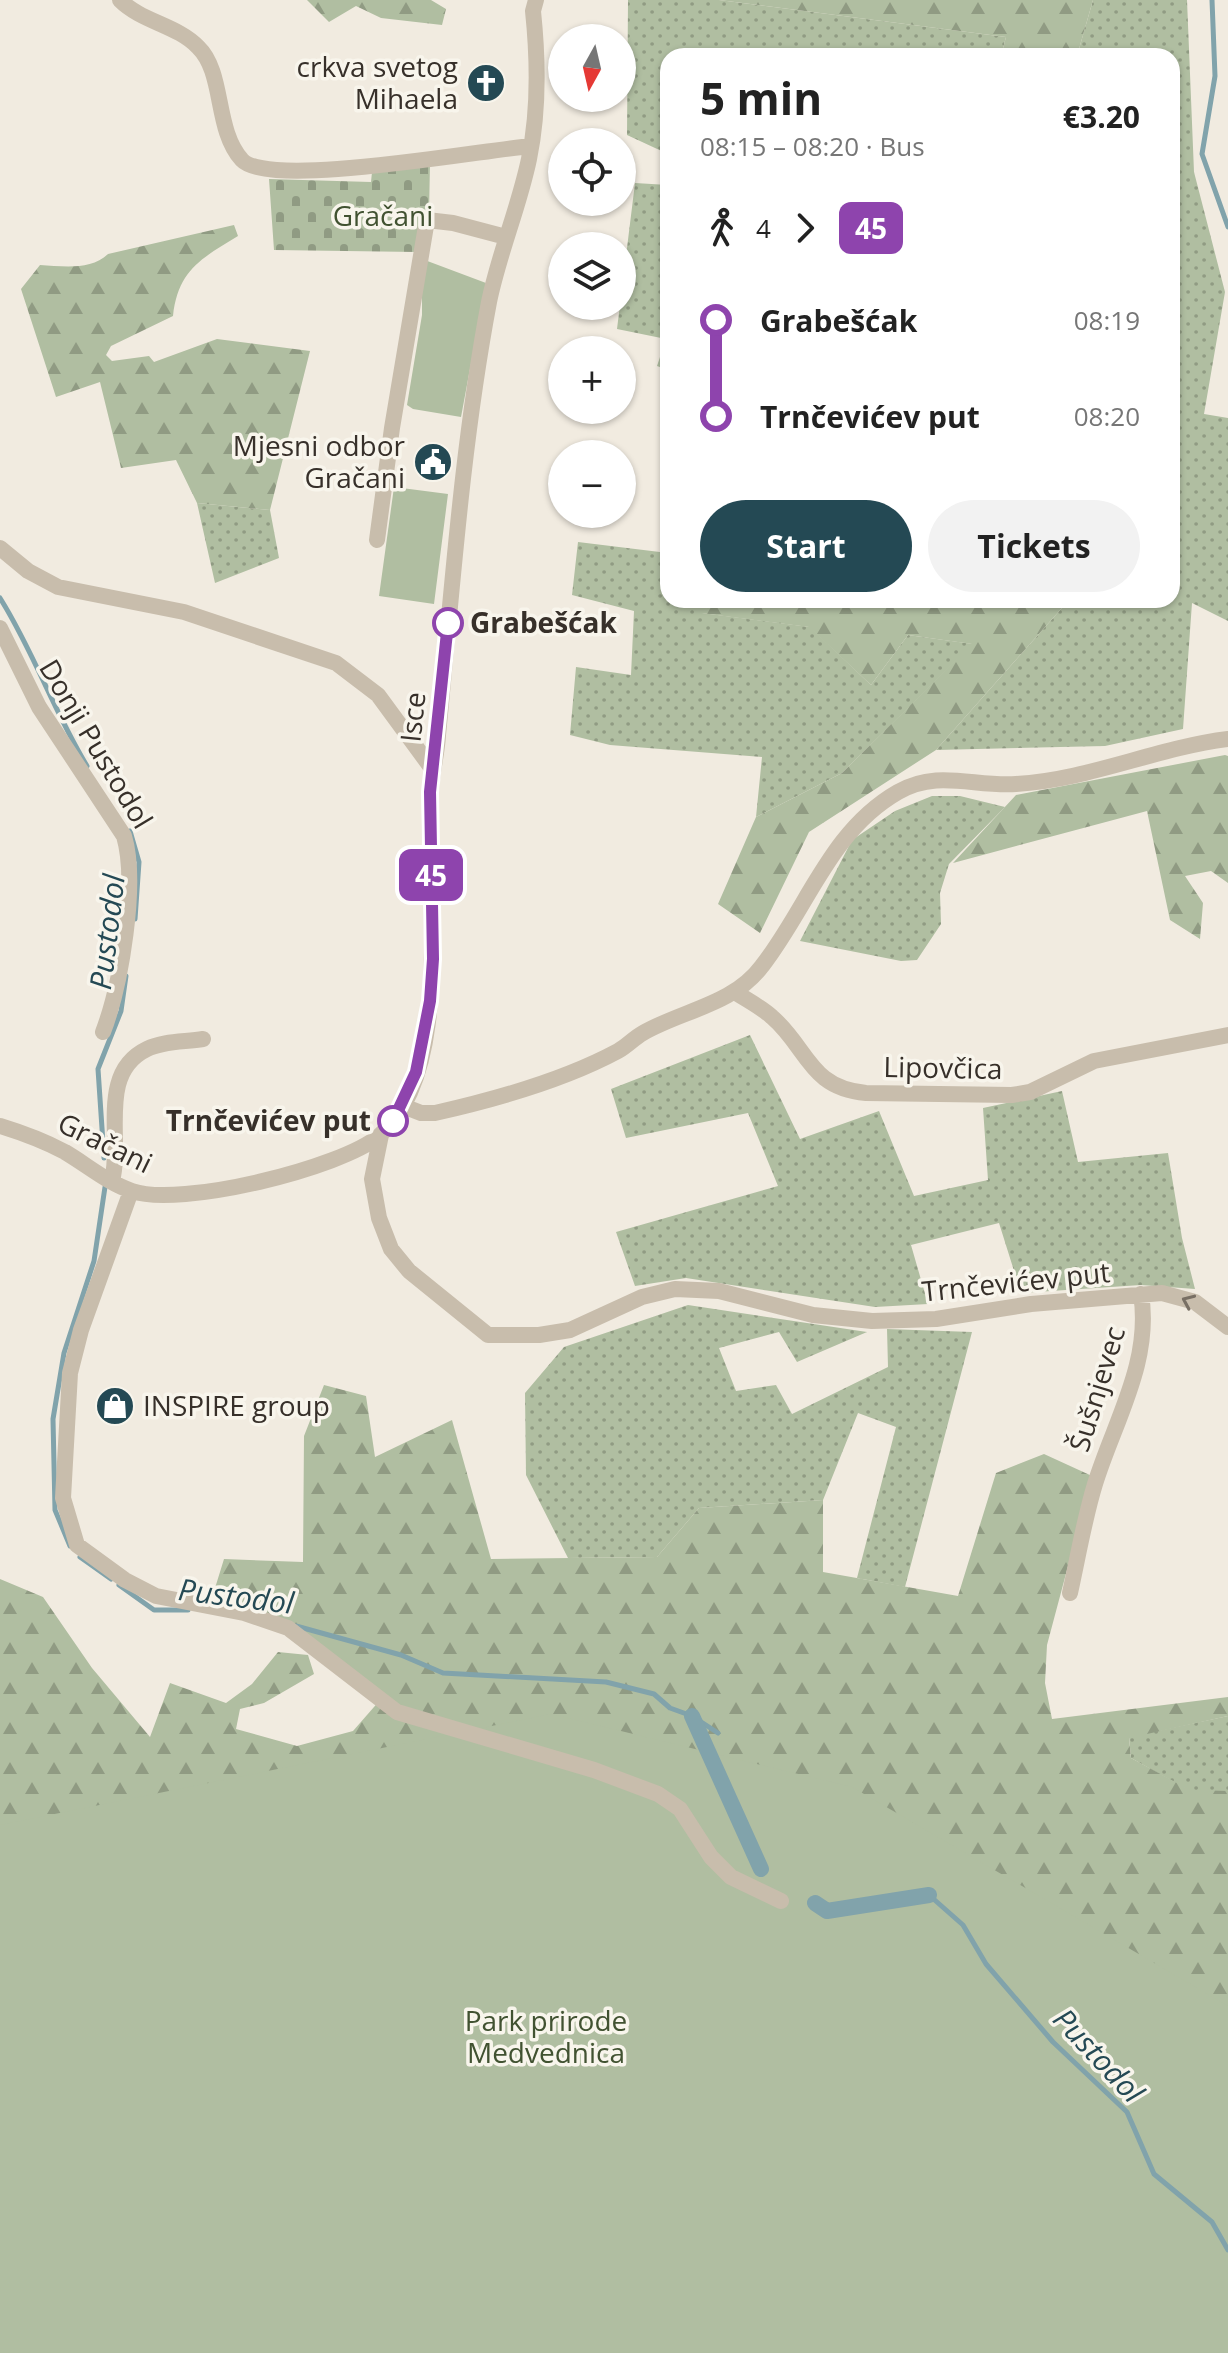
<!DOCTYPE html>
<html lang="en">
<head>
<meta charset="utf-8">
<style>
  body { margin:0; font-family:"Open Sans",sans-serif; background:#f2f2f2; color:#222; height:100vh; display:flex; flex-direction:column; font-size:30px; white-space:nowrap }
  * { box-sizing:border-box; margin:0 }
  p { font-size:26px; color:#767676 }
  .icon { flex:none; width:44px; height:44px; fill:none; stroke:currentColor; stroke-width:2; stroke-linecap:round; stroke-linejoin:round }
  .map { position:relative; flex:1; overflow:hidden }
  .details { position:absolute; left:660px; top:48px; width:520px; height:560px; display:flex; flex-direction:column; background:#fff; border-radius:24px; box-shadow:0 2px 6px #0004 }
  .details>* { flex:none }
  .badge { padding:0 16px; border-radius:12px; font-size:28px; line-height:52px }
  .needle { width:52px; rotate:188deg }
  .tools { position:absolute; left:548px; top:24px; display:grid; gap:16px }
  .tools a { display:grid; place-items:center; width:88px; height:88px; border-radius:50%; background:#fff; box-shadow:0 2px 6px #0004; font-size:40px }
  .map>.badge { position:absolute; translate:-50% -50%; box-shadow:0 0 0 4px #fff }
  .legs { display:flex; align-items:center; gap:12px; height:88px; padding:0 40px; font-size:26px }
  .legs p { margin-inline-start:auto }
  .headline { display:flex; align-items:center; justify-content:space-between; height:136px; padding:0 40px }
  h1 { font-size:44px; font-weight:700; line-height:60px }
  .primary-button { display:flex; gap:16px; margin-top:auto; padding:16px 40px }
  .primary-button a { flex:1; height:92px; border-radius:48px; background:#244954; color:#fff; font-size:32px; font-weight:700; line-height:92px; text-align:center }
  .primary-button a+a { background:#f2f2f2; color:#222 }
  ul { padding:0 40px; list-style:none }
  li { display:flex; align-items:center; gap:28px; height:96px; font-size:30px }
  li i { display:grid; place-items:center; width:12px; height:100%; margin:0 10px; background:currentColor }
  li i::after { content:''; width:20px; height:20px; margin:-10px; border:6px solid; border-radius:50%; background:#fff }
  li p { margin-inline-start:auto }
  li:first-child i { background:linear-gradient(#0000 50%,currentColor 0) }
  li:last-child i { background:linear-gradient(currentColor 50%,#0000 0) }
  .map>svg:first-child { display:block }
  .grass { fill:url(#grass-dots) }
  .forest { fill:url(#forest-firs) }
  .cemetery { fill:url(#cemetery-stones) }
  .park { fill:#b0bea1 }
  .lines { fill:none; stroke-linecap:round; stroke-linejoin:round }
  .stream { stroke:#81a3ab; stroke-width:5 }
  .canal { stroke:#81a3ab; stroke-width:16 }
  .minor { stroke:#c8bdac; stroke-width:16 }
  .oneway { stroke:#786f64 }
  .line-1-casing { stroke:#fff; stroke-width:18 }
  .line-1 { stroke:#8e44ad; stroke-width:12 }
  .stop-1-dot { fill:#fff; stroke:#8e44ad; stroke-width:4 }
  .labels { text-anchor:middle; stroke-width:7; stroke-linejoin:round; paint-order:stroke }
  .poi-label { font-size:28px; fill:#37302a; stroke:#f8f5ec; text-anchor:end }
  .park-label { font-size:28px; fill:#415231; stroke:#f8f5ec }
  .stop-label { font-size:28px; font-weight:bold; fill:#37302a; stroke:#f8f5ec; text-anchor:start }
  .street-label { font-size:28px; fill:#37302a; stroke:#f8f5ec }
  .water-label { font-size:30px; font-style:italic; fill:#244954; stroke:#f8f5ec }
</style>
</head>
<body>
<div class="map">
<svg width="1228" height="2353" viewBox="0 0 1228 2353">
  <defs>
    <pattern id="grass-dots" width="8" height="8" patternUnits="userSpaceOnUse" patternTransform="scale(2)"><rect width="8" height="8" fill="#b0bea1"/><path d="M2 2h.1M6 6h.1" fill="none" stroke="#909b83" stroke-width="1.8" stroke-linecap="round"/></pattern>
    <pattern id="forest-firs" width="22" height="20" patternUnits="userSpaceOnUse" patternTransform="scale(2)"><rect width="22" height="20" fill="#b0bea1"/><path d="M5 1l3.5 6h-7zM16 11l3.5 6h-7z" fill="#909b83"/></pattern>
    <pattern id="cemetery-stones" width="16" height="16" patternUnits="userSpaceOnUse" patternTransform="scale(2)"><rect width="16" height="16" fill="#b0bea1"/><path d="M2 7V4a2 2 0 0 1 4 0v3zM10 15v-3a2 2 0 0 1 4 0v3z" fill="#909b83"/></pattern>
  </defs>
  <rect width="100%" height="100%" fill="#f1ebe0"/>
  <!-- grass -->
  <path class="grass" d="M628 0H719L1006 37 1001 56H668V154L627 135Z
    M1093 0H1187L1194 172 1225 292 1204 414 1228 418V621L1192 603 1183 729 1105 746 936 750 1069 600H1172V56H1077Z
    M635 183 668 185V370L657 366 666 339 617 329Z
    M197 503 270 510 279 558 215 583Z
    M578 542 668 553V600H715L702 613 810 627 871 685 908 635 973 644 842 773 756 817 762 757 610 745 570 735 576 667 631 675 634 611 572 595Z
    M932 796H960L1005 807 949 864 940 893 941 924 917 960 901 961 800 941 852 840 895 811Z
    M750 1035 800 1139 879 1111 914 1196 988 1180 983 1108 1062 1091 1078 1162 1168 1153 1182 1238 1195 1289 1141 1285 1021 1293 999 1223 911 1245 928 1304 875 1307 686 1278 635 1286 616 1232 778 1186 748 1113 626 1138 611 1089Z
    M688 1305 867 1332 797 1362 779 1332 719 1348 736 1391 776 1385 792 1414 888 1367 887 1329 972 1332 905 1587 857 1578 896 1427 858 1413 823 1500 699 1508 657 1557 568 1558 526 1475 525 1393 564 1347Z
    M1228 1716V1791H1190L1131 1758 1129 1737Z"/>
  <!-- forest -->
  <path class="forest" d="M307 0H431L446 9 442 25 381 18 356 6 329 22Z
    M719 0H1093L1077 56H1001L1006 37Z
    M234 225 238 236C202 258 178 270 173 316L111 346 106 355 112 361 149 356 154 362 217 339 310 351 270 510 197 503 176 460 121 468 100 382 56 397 21 289 40 265C62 266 90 271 108 254Z
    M715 600H1069L936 750 809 832 760 933 718 904 756 817 842 773 972 644 908 635 871 685 809 627 701 613Z
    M1225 755 1228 756V883L1211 871 1185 876 1203 903 1200 939 1170 920 1147 811 953 863 1016 795Z
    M324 1385 366 1396 375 1457 452 1420 491 1559 657 1557 699 1508 823 1500V1572L958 1596 996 1473 1044 1454 1092 1476 1047 1645 1045 1683 1052 1719 1228 1697V1716L1129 1738 1131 1758 1190 1790 1228 1791V2353H0V1579L43 1597 92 1668 150 1737 170 1683 226 1703 252 1684 278 1652 308 1655 314 1674 264 1703 240 1709 236 1729 297 1746 353 1731 381 1699 282 1622 211 1601 224 1559 303 1562 304 1436Z"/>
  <!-- cemetery -->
  <path class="cemetery" d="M430 162 429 216H420L416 252 274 250 269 179 371 182 372 172Z"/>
  <!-- park -->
  <path class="park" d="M422 259 486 283 461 417 413 409 407 405 422 315Z
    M394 487 448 494 434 604 379 596Z
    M551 1714 852 1787 1228 2006V2353H0V1825Z"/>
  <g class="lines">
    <!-- stream -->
    <path class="stream" d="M1212 0 1215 76 1202 154 1228 227
      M0 598C34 652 53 710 87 766
      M130 831 139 862 135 919
      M104 1158 98 1069 121 1011 126 976
      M70 1546 55 1510 53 1419 64 1353 94 1261 105 1187
      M80 1557 111 1579
      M119 1585 154 1610H188
      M296 1626 401 1655 443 1673 606 1682 654 1694 670 1708 692 1716 718 1733
      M929 1895 963 1925 986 1964 1053 2042 1127 2112 1154 2174 1212 2222 1228 2250"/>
    <!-- canal -->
    <path class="canal" d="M692 1716 761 1869
      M815 1903 827 1911 929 1895"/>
    <!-- minor -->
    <path class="minor" d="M120 0C142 22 177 25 198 47 225 73 214 129 242 160 269 189 483 150 531 146
      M377 540 392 428 427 220 453 223 506 237
      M0 548 28 571 58 587 184 612 336 663 378 695 433 770
      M0 628 39 707 124 836C138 883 121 985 103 1032
      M735 992C747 1000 761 1007 772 1017 808 1048 809 1088 866 1093L1012 1095 1030 1092 1094 1061 1228 1035
      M403 1106 421 1113H435C493 1100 566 1079 618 1051 627 1046 634 1038 643 1033 683 1010 733 1005 762 966 808 907 830 831 898 792 937 769 974 787 1016 784 1088 780 1156 748 1228 739
      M0 1126C23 1133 44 1141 65 1152 87 1165 108 1183 132 1191 180 1208 341 1168 379 1136 458 1069 423 881 431 790 432 771 437 754 438 735 452 591 462 445 489 302 499 253 519 207 529 159 539 111 538 59 533 11L536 0
      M381 1135 372 1179 379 1218 391 1249 409 1271 488 1335H539L570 1330 642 1297 675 1289 719 1291 813 1315 872 1321 936 1319 1031 1304 1162 1293 1195 1302 1228 1327
      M112 1181C123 1139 97 1073 147 1049 163 1041 185 1042 203 1039
      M131 1191 81 1330 70 1373 63 1498 77 1545 125 1580 156 1596 244 1613 288 1628 397 1712 594 1770 658 1794 680 1809 711 1857 731 1877 781 1901
      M1070 1593C1078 1557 1084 1520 1095 1484 1114 1422 1152 1362 1141 1294"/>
  </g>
  <!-- one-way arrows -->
  <defs><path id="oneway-chevron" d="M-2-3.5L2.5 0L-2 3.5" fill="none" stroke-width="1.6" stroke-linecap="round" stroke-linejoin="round" transform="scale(2)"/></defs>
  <use class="oneway" href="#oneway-chevron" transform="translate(1188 1301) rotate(-156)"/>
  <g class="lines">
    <defs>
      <path id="line-1" d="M393 1121 416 1072 430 1001 433 959 430 792 448 623"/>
    </defs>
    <!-- line-1 casing -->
    <use href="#line-1" class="line-1-casing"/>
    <!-- line-1 -->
    <use href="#line-1" class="line-1"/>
  </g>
  <!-- icons -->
  <defs>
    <symbol id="church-disc" viewBox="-11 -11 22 22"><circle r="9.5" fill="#244954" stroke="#f8f5ec"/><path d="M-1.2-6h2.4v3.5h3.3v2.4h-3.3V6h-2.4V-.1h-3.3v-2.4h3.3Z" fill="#fff"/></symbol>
    <symbol id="civic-disc" viewBox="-11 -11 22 22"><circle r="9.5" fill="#244954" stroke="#f8f5ec"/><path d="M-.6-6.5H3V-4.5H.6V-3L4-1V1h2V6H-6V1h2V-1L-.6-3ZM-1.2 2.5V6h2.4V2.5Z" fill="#fff"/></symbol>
    <symbol id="shop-disc" viewBox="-11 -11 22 22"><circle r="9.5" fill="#244954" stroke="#f8f5ec"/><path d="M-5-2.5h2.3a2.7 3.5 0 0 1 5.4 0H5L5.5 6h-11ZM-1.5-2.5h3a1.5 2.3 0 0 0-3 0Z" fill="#fff"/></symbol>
  </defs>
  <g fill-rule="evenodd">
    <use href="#church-disc" x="464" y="61" width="44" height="44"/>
    <use href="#civic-disc" x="411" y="440" width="44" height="44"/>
    <use href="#shop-disc" x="93" y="1384" width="44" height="44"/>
  </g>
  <!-- markers -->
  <g class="stop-1-dot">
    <circle cx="448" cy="623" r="14"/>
    <circle cx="393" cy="1121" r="14"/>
  </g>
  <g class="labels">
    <!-- poi labels -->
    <g class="poi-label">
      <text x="458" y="77">crkva svetog<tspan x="458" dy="32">Mihaela</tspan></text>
      <text x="405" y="456">Mjesni odbor<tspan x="405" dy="32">Gračani</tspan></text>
      <text x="143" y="1416" text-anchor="start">INSPIRE group</text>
    </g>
    <!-- park labels -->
    <g class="park-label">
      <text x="383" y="226">Gračani</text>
      <text x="546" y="2031">Park prirode<tspan x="546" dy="32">Medvednica</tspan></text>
    </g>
    <!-- stop labels -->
    <g class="stop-label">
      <text x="470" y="633">Grabešćak</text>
      <text x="371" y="1131" text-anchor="end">Trnčevićev put</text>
    </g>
    <!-- street labels -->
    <g class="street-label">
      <text transform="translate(413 717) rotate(-84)" y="10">Isce</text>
      <text transform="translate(96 744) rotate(59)" y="10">Donji Pustodol</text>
      <text transform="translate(943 1068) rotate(1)" y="10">Lipovčica</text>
      <text transform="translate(105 1143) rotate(26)" y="10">Gračani</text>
      <text transform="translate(1016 1282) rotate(-6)" y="10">Trnčevićev put</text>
      <text transform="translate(1097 1389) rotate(-73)" y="10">Šušnjevec</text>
    </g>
    <!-- water labels -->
    <g class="water-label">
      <text transform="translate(108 932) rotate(-83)" y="10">Pustodol</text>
      <text transform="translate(236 1597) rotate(7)" y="10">Pustodol</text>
      <text transform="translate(1098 2056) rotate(47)" y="10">Pustodol</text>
    </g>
  </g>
</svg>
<div class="tools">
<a><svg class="needle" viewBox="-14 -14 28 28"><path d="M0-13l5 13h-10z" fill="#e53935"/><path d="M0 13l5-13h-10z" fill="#767676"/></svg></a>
<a><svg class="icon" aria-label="locate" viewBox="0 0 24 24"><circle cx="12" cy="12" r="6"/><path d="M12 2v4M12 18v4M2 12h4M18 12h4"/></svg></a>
<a><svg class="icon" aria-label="layers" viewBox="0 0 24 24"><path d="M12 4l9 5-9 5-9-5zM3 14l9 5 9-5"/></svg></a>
<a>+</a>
<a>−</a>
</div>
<b class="badge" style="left:431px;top:875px;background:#8e44ad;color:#fff">45</b>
<section class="details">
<div class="headline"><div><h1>5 min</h1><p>08:15 – 08:20 · Bus</p></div><b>€3.20</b></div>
<div class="legs"><svg class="icon" aria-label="walk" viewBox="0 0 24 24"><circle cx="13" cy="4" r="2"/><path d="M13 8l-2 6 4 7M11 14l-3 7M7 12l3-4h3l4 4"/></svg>4<svg class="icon" aria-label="forward" viewBox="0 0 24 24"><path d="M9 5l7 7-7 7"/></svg><b class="badge" style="background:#8e44ad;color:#fff">45</b></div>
<ul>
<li><i style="color:#8e44ad"></i><b>Grabešćak</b><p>08:19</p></li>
<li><i style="color:#8e44ad"></i><b>Trnčevićev put</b><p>08:20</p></li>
</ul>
<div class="primary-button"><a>Start</a><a>Tickets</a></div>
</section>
</div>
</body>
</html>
